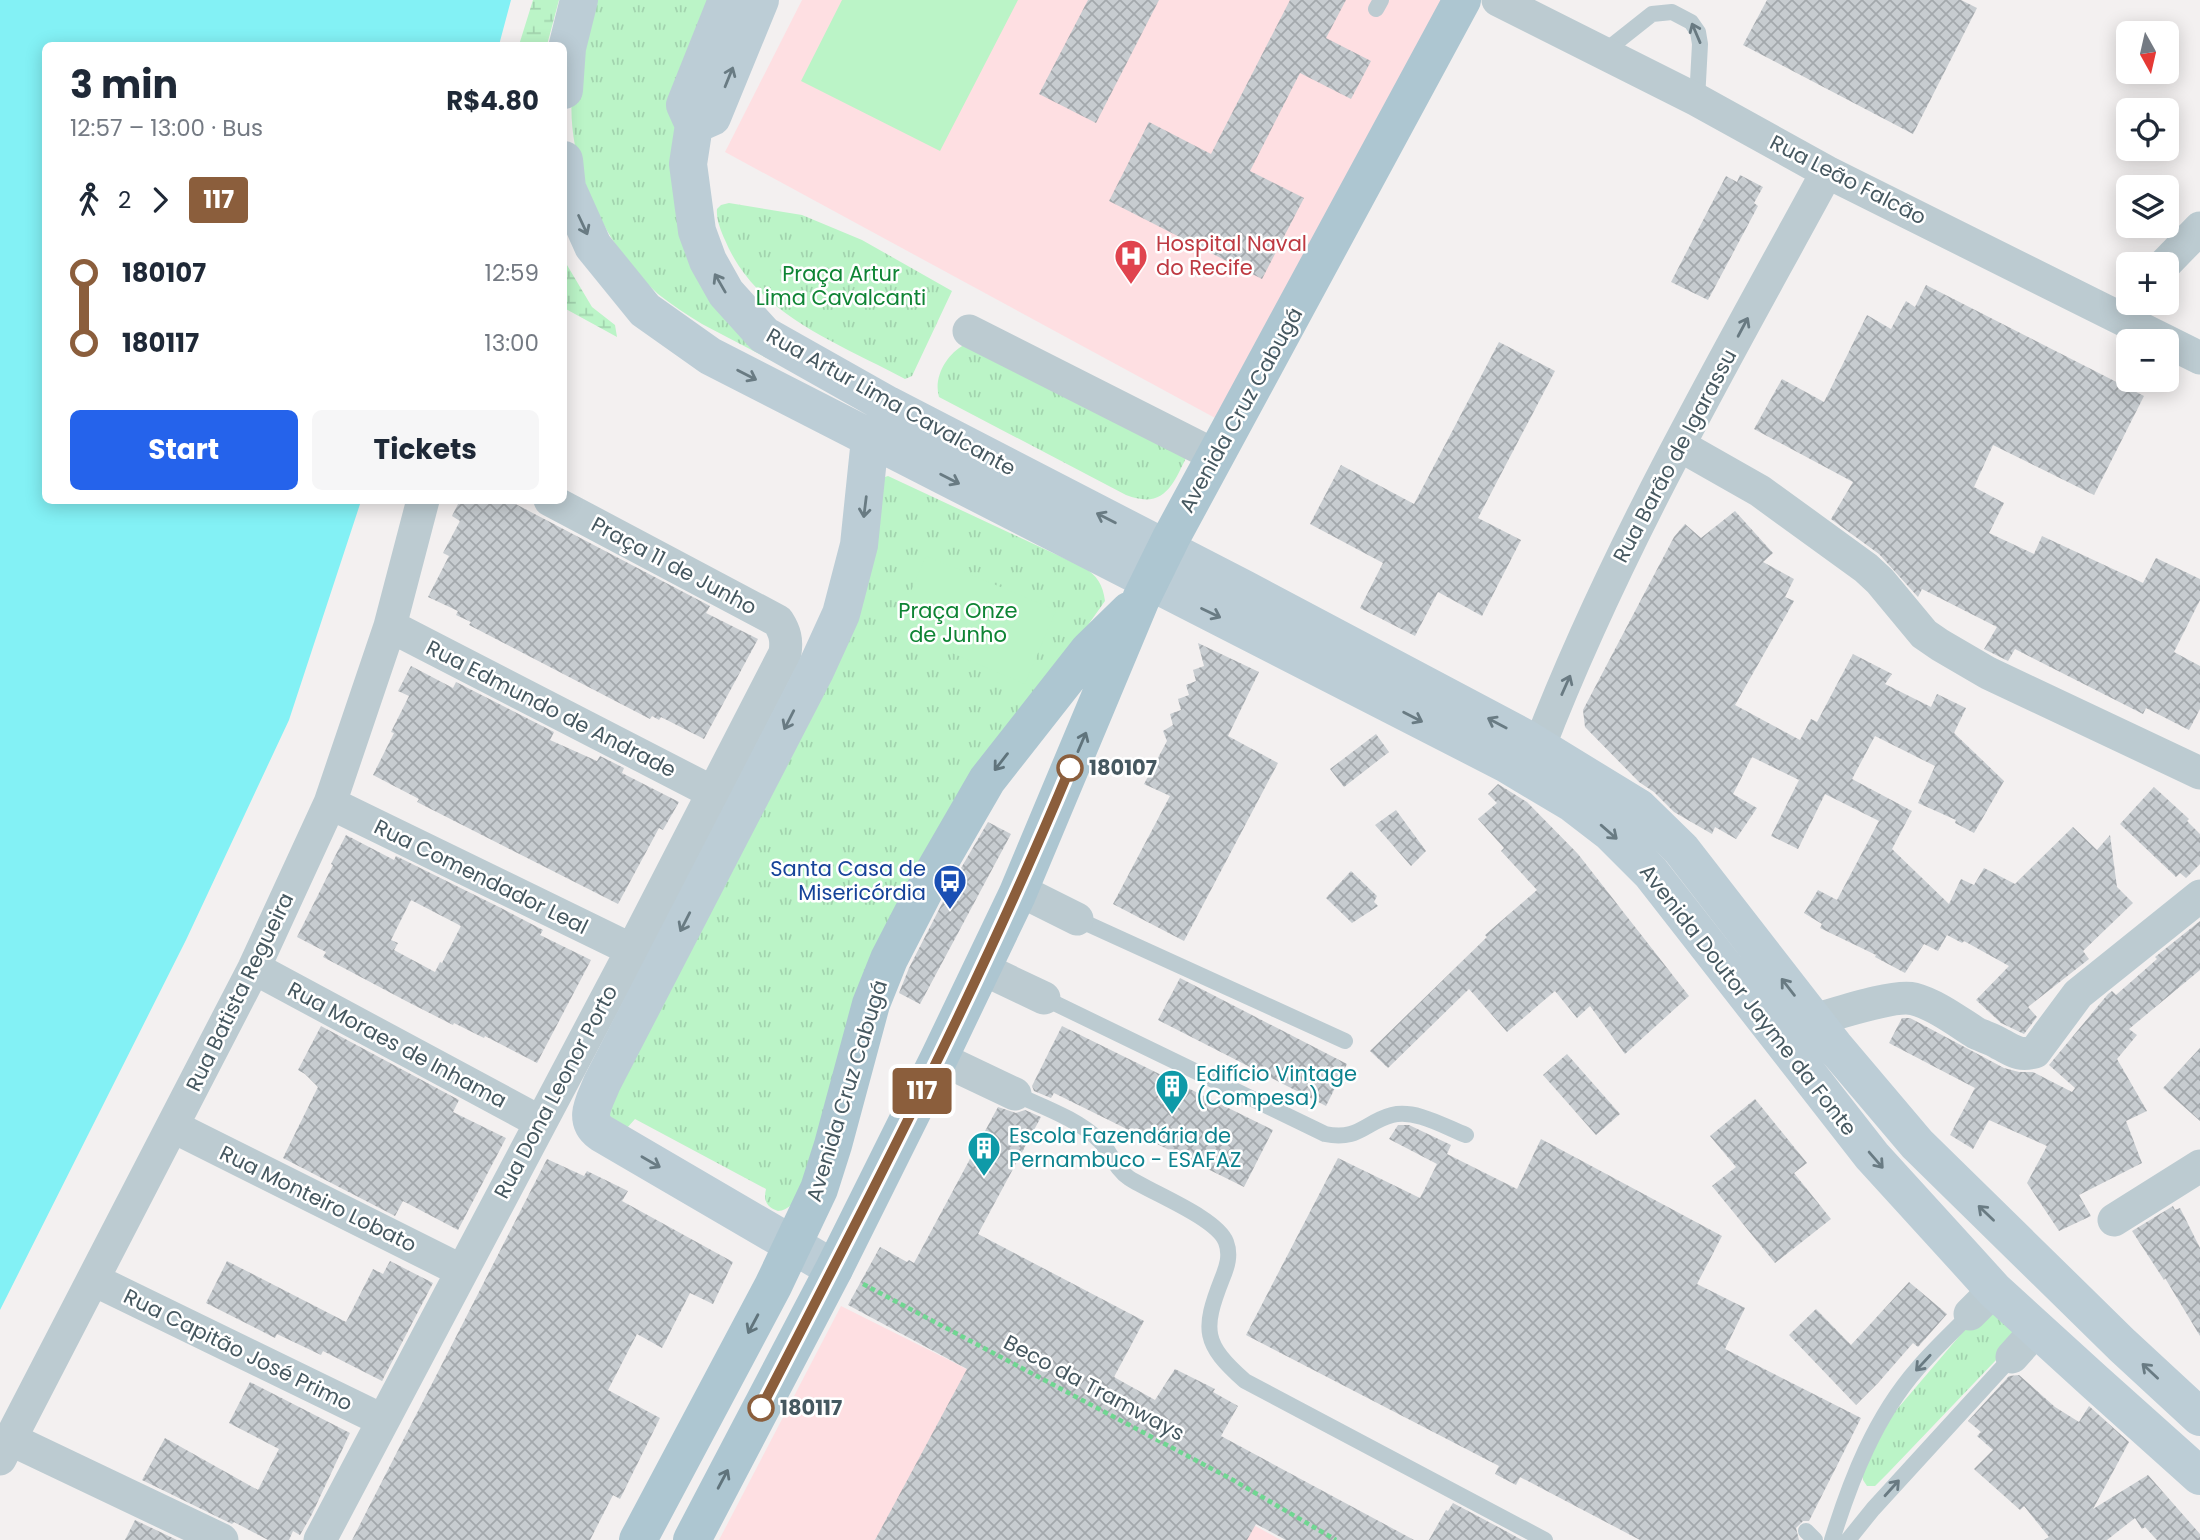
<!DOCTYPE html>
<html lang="en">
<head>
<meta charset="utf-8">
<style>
  body { margin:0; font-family:Poppins,sans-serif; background:#f6f6f7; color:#1f2937; height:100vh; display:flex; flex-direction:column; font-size:26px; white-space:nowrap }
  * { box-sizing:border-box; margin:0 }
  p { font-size:23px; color:#747a83 }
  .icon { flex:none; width:38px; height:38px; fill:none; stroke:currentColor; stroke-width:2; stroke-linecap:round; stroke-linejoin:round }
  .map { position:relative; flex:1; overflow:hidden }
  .sheet { position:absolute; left:42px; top:42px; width:525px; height:462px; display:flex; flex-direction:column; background:#fff; border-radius:10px; box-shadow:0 4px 18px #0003 }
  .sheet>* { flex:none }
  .badge { padding:0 14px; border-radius:5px; font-size:24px; line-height:46px }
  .needle { width:46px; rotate:172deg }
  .buttons { position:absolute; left:2116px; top:21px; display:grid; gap:14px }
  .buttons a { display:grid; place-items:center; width:63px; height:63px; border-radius:10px; background:#fff; box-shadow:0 4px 18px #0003; font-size:35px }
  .map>.badge { position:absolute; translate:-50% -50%; box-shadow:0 0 0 4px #fff }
  .legs { display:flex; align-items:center; gap:10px; height:77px; padding:0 28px; font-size:23px }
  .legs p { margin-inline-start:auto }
  .head { display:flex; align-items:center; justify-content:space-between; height:119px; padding:0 28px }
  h1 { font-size:38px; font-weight:700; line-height:52px }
  .primary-button { display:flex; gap:14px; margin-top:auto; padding:14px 28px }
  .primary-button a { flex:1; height:80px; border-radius:10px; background:#2563eb; color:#fff; font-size:28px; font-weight:700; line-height:80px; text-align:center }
  .primary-button a+a { background:#f6f6f7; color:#1f2937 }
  ul { padding:0 28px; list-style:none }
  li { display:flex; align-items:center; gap:24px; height:70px; font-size:26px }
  li i { display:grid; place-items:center; width:10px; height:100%; margin:0 9px; background:currentColor }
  li i::after { content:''; width:18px; height:18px; margin:-9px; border:5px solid; border-radius:50%; background:#fff }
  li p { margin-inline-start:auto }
  li:first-child i { background:linear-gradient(#0000 50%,currentColor 0) }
  li:last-child i { background:linear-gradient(currentColor 50%,#0000 0) }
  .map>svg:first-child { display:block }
  .medical { fill:#fedfe2 }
  .grass { fill:url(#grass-tufts) }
  .wetland { fill:url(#wetland-marsh) }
  .garden { fill:#bbf4c7 }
  .water { fill:#83f1f5 }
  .building { fill:url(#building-cross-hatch); fill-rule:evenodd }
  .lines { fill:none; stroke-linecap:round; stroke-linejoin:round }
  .path { stroke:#6fd691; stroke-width:4.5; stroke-dasharray:5 3.5; stroke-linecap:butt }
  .lane { stroke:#bccbd1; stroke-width:16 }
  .street { stroke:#bccbd1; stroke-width:33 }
  .secondary { stroke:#bccdd6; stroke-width:38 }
  .primary { stroke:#adc6d1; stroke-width:38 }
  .oneway { stroke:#697a82 }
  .oneway2 { stroke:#697b83 }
  .oneway3 { stroke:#60747c }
  .line-1-casing { stroke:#fff; stroke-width:16 }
  .line-1 { stroke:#8b5e3c; stroke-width:10 }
  .stop-1-dot { fill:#fff; stroke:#8b5e3c; stroke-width:3.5 }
  .labels { text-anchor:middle; stroke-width:5; stroke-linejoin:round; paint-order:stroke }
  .street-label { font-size:21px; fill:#465860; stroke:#fff }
  .health-label { font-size:21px; fill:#be3a42; stroke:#fff; text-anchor:start }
  .park-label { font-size:21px; fill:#0e8434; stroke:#fff }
  .stop-label { font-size:21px; font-weight:bold; fill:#465860; stroke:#fff; text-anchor:start }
  .transit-label { font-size:21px; fill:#164399; stroke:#fff; text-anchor:end }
  .culture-label { font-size:21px; fill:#0d838f; stroke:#fff; text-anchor:start }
</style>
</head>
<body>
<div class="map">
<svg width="2200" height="1540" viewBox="0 0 2200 1540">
  <defs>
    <pattern id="grass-tufts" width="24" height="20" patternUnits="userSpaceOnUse" patternTransform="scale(1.75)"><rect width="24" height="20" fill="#bbf4c7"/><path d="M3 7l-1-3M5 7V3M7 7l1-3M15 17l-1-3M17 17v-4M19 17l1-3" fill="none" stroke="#a2d3ae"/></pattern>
    <pattern id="wetland-marsh" width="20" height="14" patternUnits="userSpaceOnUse" patternTransform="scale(1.75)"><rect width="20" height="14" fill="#bbf4c7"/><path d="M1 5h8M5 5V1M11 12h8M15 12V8" fill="none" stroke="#a2d3ae"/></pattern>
    <pattern id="building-cross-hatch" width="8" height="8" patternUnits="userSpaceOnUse" patternTransform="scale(1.75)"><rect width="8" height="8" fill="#c7ccd0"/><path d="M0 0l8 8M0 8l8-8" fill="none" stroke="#a3a8ac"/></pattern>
  </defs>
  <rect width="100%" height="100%" fill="#f3f0f0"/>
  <!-- medical -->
  <path class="medical" d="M802 0H1447L1217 419 725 152Z
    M841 1306 955 1363 1281 1540H719Z"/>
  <!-- grass -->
  <path class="grass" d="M591 0H739L678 216 851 402 702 324C687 315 672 305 658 294 606 248 566 165 572 94 574 63 584 31 591 0Z
    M729 203 802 215 862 240 952 291 912 376 905 379C839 343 756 315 725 240 721 231 716 219 717 209L721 205Z
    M964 345 1188 454C1173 484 1165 510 1126 495L939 397C933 377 947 354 964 345Z
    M888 476 1083 567C1097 575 1103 585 1105 601L1061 663 988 751 811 1157C805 1174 800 1210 778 1211 767 1207 763 1201 766 1189L635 1119 627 1128 600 1110 885 477Z
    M1985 1306 2019 1336 1889 1472 1875 1486H1867L1863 1480 1862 1471 1893 1414Z"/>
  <!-- wetland -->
  <path class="wetland" d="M533 0H559L547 45H519Z
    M564 260 592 307 615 325 617 337 564 308Z"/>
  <!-- garden -->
  <path class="garden" d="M842 0H1018L940 151 801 81Z
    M926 556 1056 610 1025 684 895 629Z"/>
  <!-- water -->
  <path class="water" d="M0 0H511L499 45 46 46V500L361 501 289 720 186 940 0 1310Z"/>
  <!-- building -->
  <path class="building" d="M1088 0H1159L1096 123 1039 94Z
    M1290 0H1346L1326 38 1371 61 1351 99 1300 73 1250 171 1304 198 1262 279 1109 201 1149 122 1211 154Z
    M1767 0H1961L1977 8 1913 134 1743 45Z
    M1740 175 1763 187 1754 203 1758 206 1708 300 1671 282 1726 176 1737 182Z
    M1926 285 2144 396 2094 495 1993 445 1974 487 2004 503 1989 533 2034 554 2042 536 2143 583 2156 558 2200 579V600L2174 652 2200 666V709L2189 730 2146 708 2143 714 2015 649 2008 661 1984 649 1997 627 1922 589 1918 597 1879 554 1831 519 1853 482 1754 429 1782 379 1824 402 1867 315 1891 329 1906 301 1915 307Z
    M1499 342 1555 371 1478 518 1521 540 1482 616 1438 592 1415 636 1360 608 1383 563 1310 524 1341 465 1414 504Z
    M460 500H508L710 606 706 613 758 639 704 739 661 717 659 720 652 716 650 719 469 625 471 622 456 615 458 611 428 597 449 556 443 553 460 521 452 516Z
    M1735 511 1773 553 1763 562 1794 579 1785 597 1794 601 1735 705 1800 740 1811 719 1817 722 1853 654 1892 674 1885 684 1931 707 1937 694 1966 708 1954 733 2004 781 1974 833 1955 823 1956 820 1918 803 1935 766 1875 736 1852 779 1912 811 1892 849 1949 904 1961 879 1974 885 1984 868 2015 884 2073 827 2097 850 2110 835 2117 887 2133 903 2083 951 2089 959 2028 1007 2037 1017 2024 1034 2001 1023 1976 1000 2009 966 1964 941 1962 943 1947 935 1938 951 1924 944 1905 973 1875 957 1876 955 1820 928 1822 924 1804 913 1818 890 1837 900 1879 821 1825 794 1798 849 1771 836 1799 780 1752 757 1733 794 1757 808 1736 839 1715 827 1712 834 1674 812 1654 792 1639 782 1585 727 1583 710 1674 537 1685 524 1701 538Z
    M1198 643 1259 672 1228 736 1278 763 1184 941 1113 904 1170 796 1144 784 1167 741 1163 731 1173 725 1170 714 1181 710 1178 699 1189 695 1186 685 1196 681 1193 670 1204 666Z
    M411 666 453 688 456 682 554 732 550 740 597 761 600 756 624 768 622 773 679 802 663 830 659 828 618 904 417 802 419 799 373 775 394 733 391 732 409 696 398 691Z
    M1376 734 1389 752 1344 787 1330 769Z
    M1498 784 1527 802 1578 854 1689 996 1625 1054 1590 1006 1577 1018 1555 991 1507 1032 1469 989 1388 1068 1370 1051 1487 937 1485 935 1537 890 1501 851 1504 848 1478 819 1497 803 1488 794Z
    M2154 787 2189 819 2187 821 2200 834V864L2186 878 2180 873 2176 877 2120 824Z
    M1396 810 1426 851 1411 866 1375 825Z
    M988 822 1011 834 920 1004 899 993 909 968 954 880Z
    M346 835 394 860 396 856 501 908 543 930 540 935 591 960 537 1063 485 1036 484 1038 454 1023 453 1025 406 1001 323 957 326 952 297 937 333 865 331 864ZM411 900 461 926 442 963 440 962 435 972 394 950 398 943 391 940Z
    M1351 871 1377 896 1374 902 1378 906 1352 923 1326 898Z
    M2200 921V970L2129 1029 2137 1035 2117 1059 2147 1111 2126 1121 2142 1163 2079 1195 2091 1216 2059 1231 2027 1183 2047 1146 1989 1120 1973 1149 1950 1135 1975 1088 1889 1043 1902 1018H1910L2004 1068 2019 1072H2033L2072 1092 2075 1088 2049 1065 2108 994 2112 991 2116 995 2157 959 2155 957Z
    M1180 978 1347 1064 1326 1106 1158 1020Z
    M321 1026 459 1100 453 1112 506 1138 458 1230 403 1201 395 1216 283 1158 318 1087 305 1074 298 1070Z
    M1062 1026 1273 1130 1244 1187 1054 1093 1051 1098 1034 1091 1032 1086Z
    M2200 1048V1121L2163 1088Z
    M1567 1054 1620 1114 1596 1135 1543 1075Z
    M1755 1099 1807 1163 1794 1173 1831 1219 1775 1263 1712 1186 1736 1167 1710 1136Z
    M998 1107 1016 1113 1025 1110 1041 1117 978 1234 1144 1321 1114 1377 1155 1400 1175 1369 1215 1389 1213 1392 1238 1406 1221 1436 1414 1540H1286L1256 1524 1247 1540H875L967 1369 848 1305 880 1247 907 1262 909 1260 914 1263Z
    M1398 1125H1409L1451 1145 1447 1154 1517 1189 1541 1139 1722 1236 1697 1284 1745 1308 1725 1349 1861 1418 1809 1521H1803L1796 1528 1799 1540H1640L1520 1477 1516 1485 1495 1474 1499 1466 1246 1335 1338 1158 1420 1198 1437 1164 1389 1139Z
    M547 1159 584 1176 587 1171 628 1191 622 1201 733 1262 713 1304 690 1293 662 1348 637 1334 608 1390 660 1418 620 1499 613 1495 590 1540H352Z
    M2173 1206 2175 1210 2180 1208 2200 1248V1336L2165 1278 2164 1280 2132 1231Z
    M227 1261 346 1322 373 1269 383 1274 390 1261 433 1283 382 1381 323 1351 321 1355 277 1334 275 1338 206 1303Z
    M1909 1282 1947 1314 1918 1347 1913 1343 1878 1383 1856 1405 1789 1335 1816 1309 1851 1345Z
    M2019 1375 2055 1407 2079 1422 2089 1406 2129 1442 2093 1509 2148 1475 2200 1534V1540H2157L2145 1527 2142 1529 2135 1518 2107 1540H2044L2049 1537 2024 1506 2020 1510 1974 1469 1993 1450 1977 1436 1981 1432 1968 1421 2009 1376Z
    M250 1382 350 1433 311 1516 300 1535 293 1531 289 1540H268L234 1522 232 1524 142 1480 165 1438 258 1490 279 1449 229 1423Z
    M1453 1503 1502 1529 1522 1540H1429L1446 1510 1448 1511Z
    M135 1520 177 1540H125Z"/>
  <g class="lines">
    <!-- path -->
    <path class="path" d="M863 1284 1233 1480 1336 1540"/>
    <!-- lane -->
    <path class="lane" d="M1376 9 1381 0
      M1604 52 1652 14 1672 12 1691 22 1698 32 1700 44 1697 100
      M1077 919 1345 1041
      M1044 998 1325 1134C1359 1141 1365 1122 1392 1115 1416 1109 1445 1127 1466 1135
      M1015 1094C1043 1107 1078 1119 1100 1141 1111 1152 1115 1169 1129 1178 1152 1193 1217 1218 1226 1242 1231 1255 1227 1267 1222 1279 1202 1330 1203 1344 1245 1381L1545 1540
      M1806 1531 1815 1540
      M1832 1540C1851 1479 1875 1417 1918 1368 1934 1349 1953 1332 1970 1314
      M1848 1540 1873 1509 2012 1357"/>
    <!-- street -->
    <path class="street" d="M1498 0 1697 100 1827 172 2200 358
      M2165 264 2200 228
      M969 331 1216 456
      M1679 445 1760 491 1866 568 1880 581 1924 634 1940 645 1988 673 2200 773
      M390 626 712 792
      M1539 747C1616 547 1725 360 1827 172
      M330 803 632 950
      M1019 890 1077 919
      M254 968 540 1122
      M981 968 1044 998
      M1814 1020C1836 1014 1894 994 1914 999 1936 1005 1957 1021 1976 1033 1984 1037 1993 1039 2000 1044 2014 1051 2018 1056 2035 1052L2078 994 2200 896
      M939 1058 1015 1094
      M174 1127 462 1271
      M2114 1220 2200 1166
      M94 1280 382 1420
      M1970 1314 1994 1290
      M2012 1357 2037 1329
      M10 1439 222 1540
      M0 1459 254 968 330 803 390 626 423 500
      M320 1540 632 950 785 653C787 640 785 632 778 621L550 500"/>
    <!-- secondary -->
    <path class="secondary" d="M760 0 712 117 694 125 688 164 697 231 708 261 726 293 764 335 888 405 1244 589 1523 737 1639 808 1681 849 1834 1046 1917 1144 2122 1345 2200 1417
      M564 90 567 48 579 0
      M694 125 685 105 727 0
      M564 160 567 188 593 246 645 310 710 356 1505 763 1572 803 1611 833 1651 873 1872 1156 1965 1258 1994 1290 2095 1382 2200 1476
      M834 1269 601 1133C582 1119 595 1101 602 1083L815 671 841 614 859 545 870 439"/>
    <!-- primary -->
    <path class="primary" d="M638 1540 773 1286 819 1189 833 1145 871 1004 889 959 935 870 987 780 1089 650 1129 611
      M692 1540 834 1269 939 1058 1017 895 1141 599 1171 538 1462 0"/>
  </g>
  <!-- one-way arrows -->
  <defs><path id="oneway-shaft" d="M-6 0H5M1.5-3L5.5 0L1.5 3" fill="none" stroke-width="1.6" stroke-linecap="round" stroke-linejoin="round" transform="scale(1.75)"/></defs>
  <g class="oneway">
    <use href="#oneway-shaft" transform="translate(1696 33) rotate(-113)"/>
    <use href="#oneway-shaft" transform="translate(1743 327) rotate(-62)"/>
    <use href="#oneway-shaft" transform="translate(1566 685) rotate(-66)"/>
    <use href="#oneway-shaft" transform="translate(1923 1363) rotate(133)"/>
    <use href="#oneway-shaft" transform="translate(1892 1488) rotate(-48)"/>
  </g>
  <g class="oneway2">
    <use href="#oneway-shaft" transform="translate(729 77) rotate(-68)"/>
    <use href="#oneway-shaft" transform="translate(583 225) rotate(65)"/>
    <use href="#oneway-shaft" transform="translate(720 283) rotate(-120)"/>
    <use href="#oneway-shaft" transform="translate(747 375) rotate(27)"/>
    <use href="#oneway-shaft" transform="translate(950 479) rotate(27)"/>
    <use href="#oneway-shaft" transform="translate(865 507) rotate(97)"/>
    <use href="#oneway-shaft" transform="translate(1106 518) rotate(-153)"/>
    <use href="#oneway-shaft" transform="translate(1211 613) rotate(26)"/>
    <use href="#oneway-shaft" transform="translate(1413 717) rotate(27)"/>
    <use href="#oneway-shaft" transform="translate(789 720) rotate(117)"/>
    <use href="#oneway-shaft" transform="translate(1497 723) rotate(-152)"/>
    <use href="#oneway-shaft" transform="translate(1609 832) rotate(41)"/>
    <use href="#oneway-shaft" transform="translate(685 922) rotate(117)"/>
    <use href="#oneway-shaft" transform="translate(1788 987) rotate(-128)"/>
    <use href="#oneway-shaft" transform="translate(1876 1160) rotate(49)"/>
    <use href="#oneway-shaft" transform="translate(651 1162) rotate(30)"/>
    <use href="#oneway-shaft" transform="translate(1986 1213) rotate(-136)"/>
    <use href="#oneway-shaft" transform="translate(2150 1371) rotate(-137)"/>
  </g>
  <g class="oneway3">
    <use href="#oneway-shaft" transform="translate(1082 742) rotate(-67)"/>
    <use href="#oneway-shaft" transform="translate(1001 762) rotate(128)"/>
    <use href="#oneway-shaft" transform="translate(753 1324) rotate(118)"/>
    <use href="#oneway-shaft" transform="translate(723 1479) rotate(-62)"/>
  </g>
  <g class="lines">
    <defs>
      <path id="line-1" d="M761 1408C870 1197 979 987 1070 768"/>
    </defs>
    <!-- line-1 casing -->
    <use href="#line-1" class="line-1-casing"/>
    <!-- line-1 -->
    <use href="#line-1" class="line-1"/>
  </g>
  <!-- icons -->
  <defs>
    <symbol id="hospital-pin" viewBox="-11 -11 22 30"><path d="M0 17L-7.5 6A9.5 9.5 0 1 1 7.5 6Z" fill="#e0444e" stroke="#fff"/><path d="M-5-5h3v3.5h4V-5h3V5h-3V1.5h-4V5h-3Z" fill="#fff"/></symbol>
    <symbol id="bus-pin" viewBox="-11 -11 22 30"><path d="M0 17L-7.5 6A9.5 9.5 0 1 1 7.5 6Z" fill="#1a4fb4" stroke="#fff"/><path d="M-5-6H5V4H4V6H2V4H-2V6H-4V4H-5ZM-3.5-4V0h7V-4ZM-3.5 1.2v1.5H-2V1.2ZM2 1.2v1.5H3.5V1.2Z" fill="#fff"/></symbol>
    <symbol id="building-pin" viewBox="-11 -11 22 30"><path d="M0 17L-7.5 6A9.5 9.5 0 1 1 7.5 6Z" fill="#0f9aa8" stroke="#fff"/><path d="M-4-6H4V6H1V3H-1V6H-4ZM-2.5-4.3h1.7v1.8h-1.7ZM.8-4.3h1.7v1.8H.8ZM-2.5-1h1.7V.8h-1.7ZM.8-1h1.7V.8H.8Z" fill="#fff"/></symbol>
  </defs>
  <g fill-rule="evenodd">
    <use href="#hospital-pin" x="1112" y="237" width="38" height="52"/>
    <use href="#bus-pin" x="931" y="862" width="38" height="52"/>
    <use href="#building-pin" x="1153" y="1067" width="38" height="52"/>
    <use href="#building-pin" x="965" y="1129" width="38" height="52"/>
  </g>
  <!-- markers -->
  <g class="stop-1-dot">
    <circle cx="1070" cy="768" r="12"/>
    <circle cx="761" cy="1408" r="12"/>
  </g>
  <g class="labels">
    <!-- street labels -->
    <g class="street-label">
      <text transform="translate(1848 180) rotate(27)" y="7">Rua Leão Falcão</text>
      <text transform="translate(891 402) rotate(29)" y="7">Rua Artur Lima Cavalcante</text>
      <text transform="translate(1241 410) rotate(-61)" y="7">Avenida Cruz Cabugá</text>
      <text transform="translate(1675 456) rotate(-62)" y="7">Rua Barão de Igarassu</text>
      <text transform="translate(674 566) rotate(28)" y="7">Praça 11 de Junho</text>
      <text transform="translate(551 709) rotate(27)" y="7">Rua Edmundo de Andrade</text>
      <text transform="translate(481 877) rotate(26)" y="7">Rua Comendador Leal</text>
      <text transform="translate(240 992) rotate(-64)" y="7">Rua Batista Regueira</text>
      <text transform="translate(1748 1000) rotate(52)" y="7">Avenida Doutor Jayme da Fonte</text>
      <text transform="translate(397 1045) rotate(28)" y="7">Rua Moraes de Inhama</text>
      <text transform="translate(847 1091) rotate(-73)" y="7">Avenida Cruz Cabugá</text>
      <text transform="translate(556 1092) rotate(-62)" y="7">Rua Dona Leonor Porto</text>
      <text transform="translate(318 1199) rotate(26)" y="7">Rua Monteiro Lobato</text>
      <text transform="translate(238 1350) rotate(26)" y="7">Rua Capitão José Primo</text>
      <text transform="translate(1094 1388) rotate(28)" y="7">Beco da Tramways</text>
    </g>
    <!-- health labels -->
    <g class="health-label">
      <text x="1156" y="251">Hospital Naval<tspan x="1156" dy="24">do Recife</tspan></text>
    </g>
    <!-- park labels -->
    <g class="park-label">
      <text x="841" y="281">Praça Artur<tspan x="841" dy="24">Lima Cavalcanti</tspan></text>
      <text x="958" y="618">Praça Onze<tspan x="958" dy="24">de Junho</tspan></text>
    </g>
    <!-- stop labels -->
    <g class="stop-label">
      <text x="1089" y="775">180107</text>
      <text x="780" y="1415">180117</text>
    </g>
    <!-- transit labels -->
    <g class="transit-label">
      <text x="926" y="876">Santa Casa de<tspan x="926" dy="24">Misericórdia</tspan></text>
    </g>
    <!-- culture labels -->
    <g class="culture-label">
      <text x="1196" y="1081">Edifício Vintage<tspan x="1196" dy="24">(Compesa)</tspan></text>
      <text x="1009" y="1143">Escola Fazendária de<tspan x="1009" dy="24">Pernambuco - ESAFAZ</tspan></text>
    </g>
  </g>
</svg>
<div class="buttons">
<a><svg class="needle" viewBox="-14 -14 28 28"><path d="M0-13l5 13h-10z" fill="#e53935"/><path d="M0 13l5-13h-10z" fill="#747a83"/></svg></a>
<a><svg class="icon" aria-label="locate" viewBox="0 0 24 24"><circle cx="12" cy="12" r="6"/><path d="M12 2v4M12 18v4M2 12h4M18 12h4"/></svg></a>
<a><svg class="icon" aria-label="layers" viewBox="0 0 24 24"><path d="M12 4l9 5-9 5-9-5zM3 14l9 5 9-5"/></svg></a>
<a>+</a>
<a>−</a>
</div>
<b class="badge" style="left:922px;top:1091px;background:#8b5e3c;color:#fff">117</b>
<section class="sheet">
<div class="head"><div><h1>3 min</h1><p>12:57 – 13:00 · Bus</p></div><b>R$4.80</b></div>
<div class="legs"><svg class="icon" aria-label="walk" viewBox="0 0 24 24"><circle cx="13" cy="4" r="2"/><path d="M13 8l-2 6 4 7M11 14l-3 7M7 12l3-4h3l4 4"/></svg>2<svg class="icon" aria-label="forward" viewBox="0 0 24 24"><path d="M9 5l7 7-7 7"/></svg><b class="badge" style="background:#8b5e3c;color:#fff">117</b></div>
<ul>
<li><i style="color:#8b5e3c"></i><b>180107</b><p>12:59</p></li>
<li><i style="color:#8b5e3c"></i><b>180117</b><p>13:00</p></li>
</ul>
<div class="primary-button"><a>Start</a><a>Tickets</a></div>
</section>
</div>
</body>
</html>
